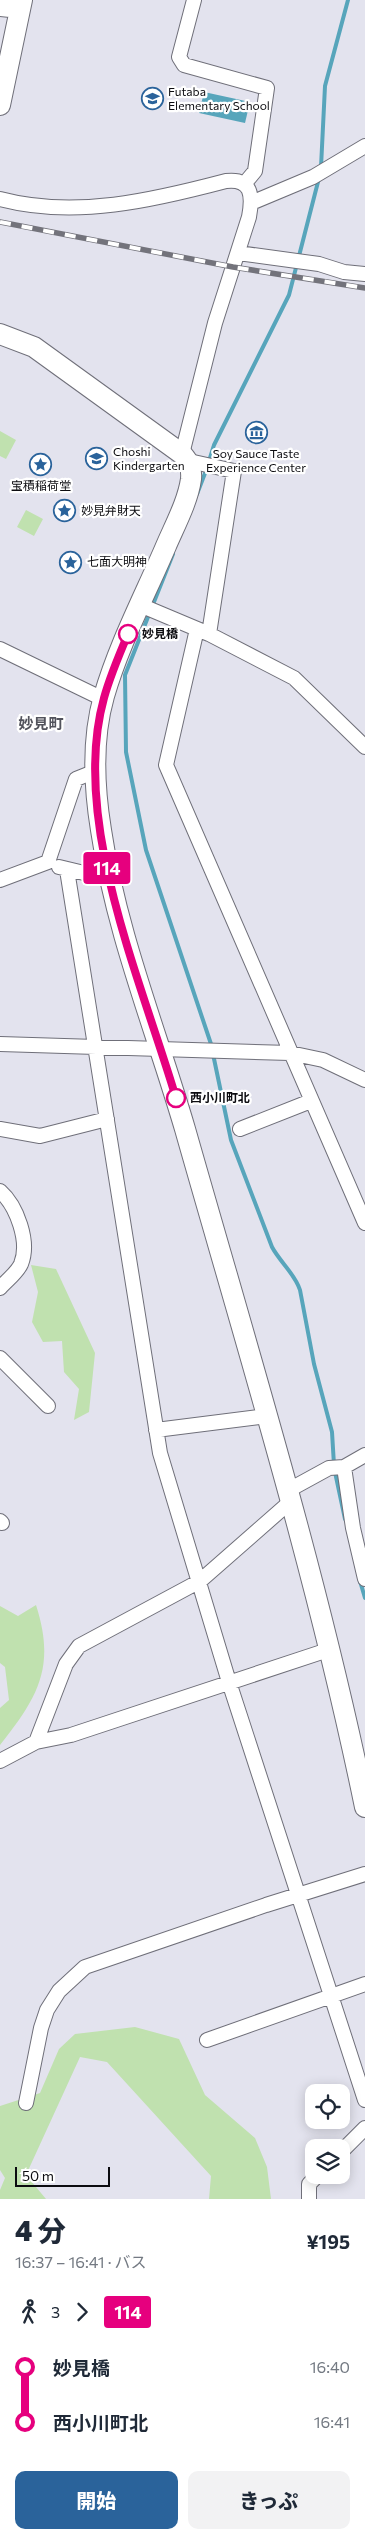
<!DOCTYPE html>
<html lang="ja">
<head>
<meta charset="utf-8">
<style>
  body { margin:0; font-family:Commissioner,"Noto Sans JP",sans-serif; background:#f2f2f3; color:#1f2937; height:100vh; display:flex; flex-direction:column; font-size:19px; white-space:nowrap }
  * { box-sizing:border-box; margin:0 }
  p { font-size:16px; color:#747a83 }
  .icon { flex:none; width:28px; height:28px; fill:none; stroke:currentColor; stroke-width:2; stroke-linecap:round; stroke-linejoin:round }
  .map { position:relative; height:2199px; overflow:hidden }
  .panel { display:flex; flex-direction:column; background:#fff; flex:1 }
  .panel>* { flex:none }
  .badge { padding:0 10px; border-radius:4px; font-size:18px; line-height:32px }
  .controls { position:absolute; left:305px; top:2084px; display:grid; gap:10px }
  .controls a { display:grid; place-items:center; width:45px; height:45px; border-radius:10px; background:#fff; box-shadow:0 2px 12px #0003; font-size:25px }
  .scale { position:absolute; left:15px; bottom:12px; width:95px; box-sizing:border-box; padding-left:5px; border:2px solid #0c0c10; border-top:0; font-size:14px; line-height:18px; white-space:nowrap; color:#0c0c10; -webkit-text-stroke:4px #fff; paint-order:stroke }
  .map>.badge { position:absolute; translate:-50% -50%; box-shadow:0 0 0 2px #fff }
  .legs { display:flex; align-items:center; gap:8px; height:55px; padding:0 15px; font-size:16px }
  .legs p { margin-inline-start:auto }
  .head { display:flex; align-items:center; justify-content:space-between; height:85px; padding:0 15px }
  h1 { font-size:28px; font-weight:800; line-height:38px }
  .primary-button { display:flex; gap:10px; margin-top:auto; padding:10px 15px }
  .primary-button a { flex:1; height:58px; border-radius:10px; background:#2a639b; color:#fff; font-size:20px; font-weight:800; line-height:58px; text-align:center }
  .primary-button a+a { background:#f2f2f3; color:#1f2937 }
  ul { padding:0 15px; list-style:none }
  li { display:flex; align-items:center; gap:18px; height:55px; font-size:19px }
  li i { display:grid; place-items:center; width:8px; height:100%; margin:0 6px; background:currentColor }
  li i::after { content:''; width:12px; height:12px; margin:-6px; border:4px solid; border-radius:50%; background:#fff }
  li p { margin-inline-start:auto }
  li:first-child i { background:linear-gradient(#0000 50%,currentColor 0) }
  li:last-child i { background:linear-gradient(currentColor 50%,#0000 0) }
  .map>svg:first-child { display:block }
  .green { fill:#c0e1af }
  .water { fill:#57a5bb }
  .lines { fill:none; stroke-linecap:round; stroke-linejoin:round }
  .stream { stroke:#57a5bb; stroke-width:4 }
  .street-casing { stroke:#6f6f79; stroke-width:16 }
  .secondary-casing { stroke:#6f6f79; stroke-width:22 }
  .street { stroke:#fff; stroke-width:14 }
  .secondary { stroke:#fff; stroke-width:20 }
  .rail-casing { stroke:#73737b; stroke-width:5.5 }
  .rail { stroke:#fff; stroke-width:4; stroke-dasharray:11; stroke-linecap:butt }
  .line-1-casing { stroke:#fff; stroke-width:11 }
  .line-1 { stroke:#e6007e; stroke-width:8 }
  .stop-1-dot { fill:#fff; stroke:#e6007e; stroke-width:2.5 }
  .labels { text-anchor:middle; stroke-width:4.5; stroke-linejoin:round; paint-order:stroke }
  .poi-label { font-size:12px; fill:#0c0c10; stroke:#fff; text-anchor:start }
  .stop-label { font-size:12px; font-weight:bold; fill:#0c0c10; stroke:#fff; text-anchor:start }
  .quarter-label { font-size:15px; font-weight:bold; fill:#52535c; stroke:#fff }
</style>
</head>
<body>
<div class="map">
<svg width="365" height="2199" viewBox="0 0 365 2199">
  <rect width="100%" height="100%" fill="#e3e3ee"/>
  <!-- green -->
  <path class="green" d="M0 431 16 440 6 459 0 456Z
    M26 510 43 519 34 536 17 527Z
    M31 1265 56 1269 95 1353 89 1412 74 1420 79 1389 64 1372 62 1341 43 1342 32 1322 38 1292Z
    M36 1605C56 1667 38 1697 0 1745V1708L9 1700 5 1667 0 1663V1606L18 1616Z
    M135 2027 179 2039 205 2095 255 2138 267 2167 271 2199H209L211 2176 107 2062 80 2057 26 2175 46 2199H0V2190L5 2178 0 2170V2106L40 2093 59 2049 75 2034Z"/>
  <!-- water -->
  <path class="water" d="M204 92 250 102 245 123 199 113Z"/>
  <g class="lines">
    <!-- stream -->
    <path class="stream" d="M321 167 325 86 348 0
      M209 461 214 445 289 295 319 178
      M197 494 207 468
      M173 554 125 675 126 752 146 850 212 1047
      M213 1054 231 1140 272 1247C280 1262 295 1274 300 1290L314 1364 332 1432 334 1465
      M335 1472 345 1519
      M360 1581 365 1598"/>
    <defs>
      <path id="street" d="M194 0 179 57 184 65 267 88 255 171 245 183
        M0 199C75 219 154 200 226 181 252 178 253 196 249 217L215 323 182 454
        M251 203 313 177 365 146
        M238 253 319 264 344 272 365 274
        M189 461 234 471 209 634
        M140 605 209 634 294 678 365 747
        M197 629 166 765 365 1223
        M0 649 103 699
        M59 867 109 879
        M67 870 160 1453 229 1682 365 2100
        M0 880 48 862 76 779 96 771
        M0 1044 290 1053 323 1060 365 1080
        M0 1129 40 1136 107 1119
        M240 1129 311 1101
        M0 1191C17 1206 30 1242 21 1264 17 1273 6 1281 0 1288
        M0 1358 48 1406
        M156 1430 267 1416
        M344 1467 353 1528 365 1579
        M287 1491 329 1468 344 1467 365 1455
        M0 1521 2 1523
        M36 1742 66 1664 79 1646 200 1581 290 1502
        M0 1761 36 1742 71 1735 331 1649
        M207 2040 365 1984
        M26 2103 41 2028 47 2010 59 1991 85 1967 266 1905 365 1874
        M341 2152 365 2128
        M309 2199V2184L318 2175"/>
      <path id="secondary" d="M0 6 20 8
        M0 105 22 0
        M0 334 34 347 182 454C189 462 192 468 191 479 188 501 175 525 166 546 145 595 119 644 104 696 92 738 94 787 101 830 116 932 156 1030 185 1129 249 1354 318 1578 365 1807"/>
    </defs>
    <!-- street casing -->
    <use href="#street" class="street-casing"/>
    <!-- secondary casing -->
    <use href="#secondary" class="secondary-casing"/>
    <!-- street -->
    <use href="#street" class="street"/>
    <!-- secondary -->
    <use href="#secondary" class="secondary"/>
    <defs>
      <path id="rail" d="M0 222 233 267 365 288"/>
    </defs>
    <!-- rail casing -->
    <use href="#rail" class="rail-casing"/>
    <!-- rail -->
    <use href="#rail" class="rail"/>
  </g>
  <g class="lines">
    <defs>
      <path id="line-1" d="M128 634C119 655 110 676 104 698 70 820 141 980 176 1098"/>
    </defs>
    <!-- line-1 casing -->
    <use href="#line-1" class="line-1-casing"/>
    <!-- line-1 -->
    <use href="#line-1" class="line-1"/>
  </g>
  <!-- icons -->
  <defs>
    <symbol id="school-ring" viewBox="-11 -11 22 22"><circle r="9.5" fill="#fff" stroke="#2a639b" stroke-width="1.5"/><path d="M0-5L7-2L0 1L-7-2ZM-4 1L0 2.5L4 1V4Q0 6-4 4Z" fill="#2a639b"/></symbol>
    <symbol id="museum-ring" viewBox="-11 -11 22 22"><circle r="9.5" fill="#fff" stroke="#2a639b" stroke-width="1.5"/><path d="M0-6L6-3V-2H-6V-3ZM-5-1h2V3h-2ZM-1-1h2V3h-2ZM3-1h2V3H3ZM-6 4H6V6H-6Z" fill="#2a639b"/></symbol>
    <symbol id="sight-ring" viewBox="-11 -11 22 22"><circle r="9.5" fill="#fff" stroke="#2a639b" stroke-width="1.5"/><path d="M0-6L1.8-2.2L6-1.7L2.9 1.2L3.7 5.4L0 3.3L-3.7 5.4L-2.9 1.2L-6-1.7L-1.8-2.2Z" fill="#2a639b"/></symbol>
  </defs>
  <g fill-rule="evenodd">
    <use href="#school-ring" x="140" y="86" width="25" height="25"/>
    <use href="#museum-ring" x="244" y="420" width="25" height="25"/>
    <use href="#school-ring" x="84" y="446" width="25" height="25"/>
    <use href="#sight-ring" x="28" y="452" width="25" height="25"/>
    <use href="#sight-ring" x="52" y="498" width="25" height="25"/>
    <use href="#sight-ring" x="58" y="550" width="25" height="25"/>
  </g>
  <!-- markers -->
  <g class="stop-1-dot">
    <circle cx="128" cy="634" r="9"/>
    <circle cx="176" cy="1098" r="9"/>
  </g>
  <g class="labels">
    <!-- poi labels -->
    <g class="poi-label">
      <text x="168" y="96">Futaba<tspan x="168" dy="14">Elementary School</tspan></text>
      <text x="113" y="456">Choshi<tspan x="113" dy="14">Kindergarten</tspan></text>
      <text x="256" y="458" text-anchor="middle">Soy Sauce Taste<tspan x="256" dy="14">Experience Center</tspan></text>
      <text x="41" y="490" text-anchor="middle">宝積稲荷堂</text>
      <text x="81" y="515">妙見弁財天</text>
      <text x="87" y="566">七面大明神</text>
    </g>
    <!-- stop labels -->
    <g class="stop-label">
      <text x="142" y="638">妙見橋</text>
      <text x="190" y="1102">西小川町北</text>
    </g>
    <!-- quarter labels -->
    <g class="quarter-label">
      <text x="41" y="729">妙見町</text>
    </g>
  </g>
</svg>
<div class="controls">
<a><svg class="icon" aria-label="locate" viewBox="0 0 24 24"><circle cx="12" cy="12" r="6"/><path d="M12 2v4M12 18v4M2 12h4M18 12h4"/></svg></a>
<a><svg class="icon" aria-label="layers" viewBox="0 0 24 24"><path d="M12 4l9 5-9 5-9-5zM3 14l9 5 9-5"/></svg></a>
</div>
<div class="scale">50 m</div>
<b class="badge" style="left:107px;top:868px;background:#e6007e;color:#fff">114</b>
</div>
<section class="panel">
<div class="head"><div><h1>4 分</h1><p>16:37 – 16:41 · バス</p></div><b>¥195</b></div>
<div class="legs"><svg class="icon" aria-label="walk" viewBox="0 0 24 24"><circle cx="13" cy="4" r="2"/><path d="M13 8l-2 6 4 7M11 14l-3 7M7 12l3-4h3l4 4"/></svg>3<svg class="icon" aria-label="forward" viewBox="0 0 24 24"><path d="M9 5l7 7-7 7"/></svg><b class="badge" style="background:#e6007e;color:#fff">114</b></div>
<ul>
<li><i style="color:#e6007e"></i><b>妙見橋</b><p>16:40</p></li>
<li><i style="color:#e6007e"></i><b>西小川町北</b><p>16:41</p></li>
</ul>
<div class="primary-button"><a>開始</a><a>きっぷ</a></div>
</section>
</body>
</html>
